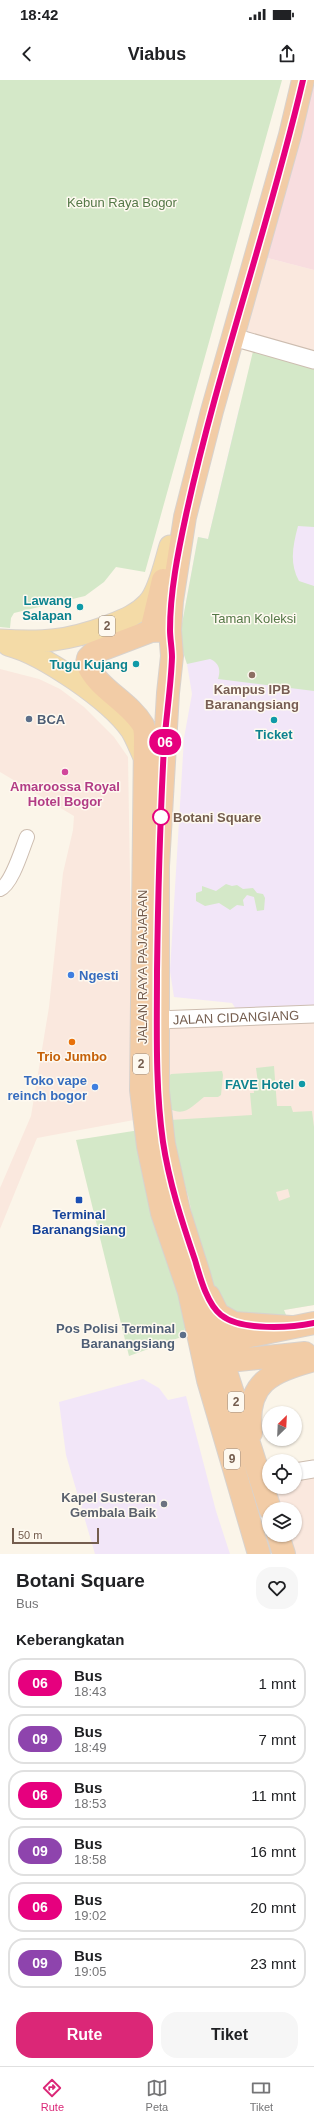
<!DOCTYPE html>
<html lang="id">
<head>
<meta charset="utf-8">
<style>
  body { margin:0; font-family:Helvetica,sans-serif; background:#f6f6f6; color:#202124; height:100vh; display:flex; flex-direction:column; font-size:15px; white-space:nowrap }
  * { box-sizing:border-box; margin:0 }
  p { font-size:13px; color:#757577 }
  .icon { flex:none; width:22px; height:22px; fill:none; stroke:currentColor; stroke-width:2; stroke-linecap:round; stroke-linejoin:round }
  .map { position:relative; height:1474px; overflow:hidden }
  .drawer { display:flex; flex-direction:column; background:#fff; flex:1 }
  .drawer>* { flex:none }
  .badge { padding:0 8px; border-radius:13px; font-size:14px; line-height:26px }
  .needle { width:26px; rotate:24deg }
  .controls { position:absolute; left:262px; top:1326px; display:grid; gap:8px }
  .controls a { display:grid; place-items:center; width:40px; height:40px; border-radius:50%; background:#fff; box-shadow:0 1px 3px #0004; font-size:20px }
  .scale { position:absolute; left:12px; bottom:10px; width:87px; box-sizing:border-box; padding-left:4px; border:2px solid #745d4e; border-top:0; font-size:11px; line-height:14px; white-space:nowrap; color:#745d4e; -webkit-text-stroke:3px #fef9f0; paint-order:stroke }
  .map>.badge { position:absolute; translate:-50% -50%; box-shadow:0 0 0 2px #fff }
  h2 { padding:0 16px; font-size:15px; line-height:36px }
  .round { display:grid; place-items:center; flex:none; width:42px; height:42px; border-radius:16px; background:#f6f6f6 }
  .head { display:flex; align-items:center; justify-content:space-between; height:68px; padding:0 16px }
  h1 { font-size:19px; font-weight:800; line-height:30px }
  .cta { display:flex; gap:8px; margin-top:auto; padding:8px 16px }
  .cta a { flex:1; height:46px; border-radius:16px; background:#db2777; color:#fff; font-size:16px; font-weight:800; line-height:46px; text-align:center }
  .cta a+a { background:#f6f6f6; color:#202124 }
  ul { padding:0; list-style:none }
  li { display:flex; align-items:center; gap:12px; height:50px; margin:0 8px 6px; padding:0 8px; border:2px solid #e0e0e0; border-radius:16px }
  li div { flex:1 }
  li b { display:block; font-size:15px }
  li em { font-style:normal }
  li .badge { min-width:44px; font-weight:700; text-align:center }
  .status { display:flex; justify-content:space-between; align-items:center; height:28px; padding:0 20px; background:#fff; direction:ltr }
  .status svg { height:11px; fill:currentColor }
  header { display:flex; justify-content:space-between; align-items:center; height:52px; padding:0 16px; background:#fff; font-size:18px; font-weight:800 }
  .menu { display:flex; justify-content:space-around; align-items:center; height:56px; border-top:1px solid #e0e0e0; background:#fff; font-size:11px; color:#757577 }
  .menu a { display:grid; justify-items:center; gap:2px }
  .menu .current { color:#db2777 }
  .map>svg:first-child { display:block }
  .commercial { fill:#fae8de }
  .education { fill:#f2e6f8 }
  .medical { fill:#f8dddf }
  .green { fill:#d4e8c8; fill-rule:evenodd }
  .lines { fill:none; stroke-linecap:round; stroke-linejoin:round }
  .minor-casing { stroke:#cdbdb0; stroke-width:16 }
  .tertiary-casing { stroke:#cdbdb0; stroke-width:19 }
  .primary-casing { stroke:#d8d2cd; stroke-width:23 }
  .trunk-casing { stroke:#d8d2cd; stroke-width:24 }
  .minor { stroke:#fff; stroke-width:14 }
  .tertiary { stroke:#fff; stroke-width:17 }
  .primary { stroke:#f4dba7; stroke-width:21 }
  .trunk { stroke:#f2cca6; stroke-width:22 }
  .line-casing { stroke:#fff; stroke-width:9 }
  .line { stroke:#e6007e; stroke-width:6 }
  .culture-dot { fill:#0f9aa8; stroke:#fef9f0; stroke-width:1.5 }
  .education-dot { fill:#8d6e63; stroke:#fef9f0; stroke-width:1.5 }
  .service-dot { fill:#5c6f8a; stroke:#fef9f0; stroke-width:1.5 }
  .hotel-dot { fill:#d1479c; stroke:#fef9f0; stroke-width:1.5 }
  .stop-dot { fill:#fff; stroke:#e6007e; stroke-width:2 }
  .shop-dot { fill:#3f7fe0; stroke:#fef9f0; stroke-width:1.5 }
  .food-dot { fill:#e8710a; stroke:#fef9f0; stroke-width:1.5 }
  .transit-dot { fill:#1a4fb4; stroke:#fef9f0; stroke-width:1.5 }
  .worship-dot { fill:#6b7280; stroke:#fef9f0; stroke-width:1.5 }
  .labels { text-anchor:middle; stroke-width:3; stroke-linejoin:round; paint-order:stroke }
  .shield { fill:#fef9f0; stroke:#9d8c7f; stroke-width:1 }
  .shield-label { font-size:12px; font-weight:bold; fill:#745d4e }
  .park-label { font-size:13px; fill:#547847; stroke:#fef9f0 }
  .culture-label { font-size:13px; font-weight:bold; fill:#0d838f; stroke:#fef9f0; text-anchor:end }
  .education-label { font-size:13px; font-weight:bold; fill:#785e54; stroke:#fef9f0 }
  .service-label { font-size:13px; font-weight:bold; fill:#4e5e75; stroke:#fef9f0; text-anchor:start }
  .hotel-label { font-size:13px; font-weight:bold; fill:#b23c85; stroke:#fef9f0 }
  .stop-label { font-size:13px; font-weight:bold; fill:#745d4e; stroke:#fef9f0; text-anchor:start }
  .street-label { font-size:13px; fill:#745d4e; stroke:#fef9f0 }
  .shop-label { font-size:13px; font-weight:bold; fill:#366cbe; stroke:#fef9f0; text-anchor:start }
  .food-label { font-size:13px; font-weight:bold; fill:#c56008; stroke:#fef9f0 }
  .transit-label { font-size:13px; font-weight:bold; fill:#164399; stroke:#fef9f0 }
  .worship-label { font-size:13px; font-weight:bold; fill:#5b616d; stroke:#fef9f0; text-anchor:end }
</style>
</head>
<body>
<div class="status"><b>18:42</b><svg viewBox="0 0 49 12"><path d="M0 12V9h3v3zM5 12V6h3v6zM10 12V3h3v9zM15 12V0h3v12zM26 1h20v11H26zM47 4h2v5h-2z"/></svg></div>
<header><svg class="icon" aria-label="back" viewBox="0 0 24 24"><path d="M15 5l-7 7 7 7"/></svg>Viabus<svg class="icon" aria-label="share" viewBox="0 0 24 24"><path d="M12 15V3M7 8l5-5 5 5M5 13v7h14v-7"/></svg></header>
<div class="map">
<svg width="314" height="1474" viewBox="0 0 314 1474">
  <rect width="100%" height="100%" fill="#fbf5e9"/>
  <!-- commercial -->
  <path class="commercial" d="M256 175 314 190V279L233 257Z
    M0 589 39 599 60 609 84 627 114 657 128 677 134 1040 37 1058 0 1149V1108L31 1036 49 927 63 793 73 750 74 736 0 692Z
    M314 933V1225L284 1230 211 1221 158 1011 157 940Z
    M314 1390V1474H284L278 1455H295V1429H270L269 1407H295V1393Z"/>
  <!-- education -->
  <path class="education" d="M314 280V934L236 929 232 923 174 917 170 891 184 658 192 614 187 584 179 560 198 457 208 459 239 329Z
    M143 1299 159 1308 168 1320 186 1316 216 1431 230 1474H95L66 1375 59 1322Z"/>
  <!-- medical -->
  <path class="medical" d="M309 0 314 1V190L256 175Z"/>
  <!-- green -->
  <path class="green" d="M0 0H282L145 492 116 487 104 502 85 516 14 533 11 538 10 548 0 547Z
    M255 263 314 280V447L298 446C293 465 289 483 299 501L314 506V611L218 599C221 589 219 583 210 579L187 584 179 560 198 457 208 459Z
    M226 804 232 806 237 805 243 809 253 808 257 813 263 814 265 818 264 830 257 831 254 817 247 815 243 820 244 826 237 825 230 830 219 823 205 826 196 821V813L202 811V806L216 811Z
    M274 986 277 1026H291L293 1032 312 1031 314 1047V1225L284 1230 291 1247 218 1234 197 1161 189 1119 172 1060 170 1040 252 1035 250 1013H254L253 1004 258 1003 256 988ZM288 1109 290 1117 279 1121 276 1112Z
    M222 991 223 995 221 1015 218 1017H204C193 1025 186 1037 170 1029L168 1023V997L171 994Z
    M146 1049 189 1212 184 1256 129 1276 76 1060Z"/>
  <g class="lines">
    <defs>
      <path id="minor" d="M0 809C12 804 22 769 27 757"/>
      <g id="tertiary">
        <path d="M233 257 314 280"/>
        <path id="s1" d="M157 940 314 934"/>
        <path d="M295 1392 314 1389"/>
      </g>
      <path id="primary" d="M0 560C43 563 67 561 108 546 123 540 137 535 148 523 159 512 165 482 170 466
        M8 565C43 574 110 620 131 650 136 658 140 669 144 677"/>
      <path id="trunk" d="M170 550 151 551 93 573 88 578 87 583C97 609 129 621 143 645 145 649 145 655 145 660L141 1010 148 1066 162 1133 189 1212 208 1300 259 1474
        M151 551 163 500
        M209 1216 218 1234 234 1243 291 1247
        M204 1269 250 1256 314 1243
        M210 1283 305 1273
        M251 1353C245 1302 271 1292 314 1280
        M270 1429 223 1282 199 1194 179 1131 164 1064 158 1011V786L168 613 172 576 170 550 172 521 185 437 212 331 290 55 303 0
        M278 1455 284 1474"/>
    </defs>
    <!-- minor casing -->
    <use href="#minor" class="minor-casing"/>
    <!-- tertiary casing -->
    <use href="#tertiary" class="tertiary-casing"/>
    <!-- primary casing -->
    <use href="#primary" class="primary-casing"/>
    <!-- trunk casing -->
    <use href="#trunk" class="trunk-casing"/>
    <!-- minor -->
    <use href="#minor" class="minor"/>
    <!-- tertiary -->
    <use href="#tertiary" class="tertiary"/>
    <!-- primary -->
    <use href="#primary" class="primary"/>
    <!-- trunk -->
    <use href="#trunk" class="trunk"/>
  </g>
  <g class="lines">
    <defs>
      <path id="line" d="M303 0C269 146 218 288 186 435 178 472 170 512 170 550 170 559 172 568 172 577 171 607 166 637 164 666 160 741 158 816 157 891 157 948 155 1005 163 1062 169 1102 182 1142 195 1180 200 1197 207 1224 221 1235 241 1251 290 1248 314 1243"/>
    </defs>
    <!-- line casing -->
    <use href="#line" class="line-casing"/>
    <!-- line -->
    <use href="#line" class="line"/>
  </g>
  <!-- markers -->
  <g class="culture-dot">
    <circle cx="80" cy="527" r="4"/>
    <circle cx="136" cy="584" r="4"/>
    <circle cx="274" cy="640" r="4"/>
    <circle cx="302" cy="1004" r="4"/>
  </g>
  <circle class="education-dot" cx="252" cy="595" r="4"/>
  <g class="service-dot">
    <circle cx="29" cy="639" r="4"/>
    <circle cx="183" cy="1255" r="4"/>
  </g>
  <circle class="hotel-dot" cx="65" cy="692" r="4"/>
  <circle class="stop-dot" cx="161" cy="737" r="8"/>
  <g class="shop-dot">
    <circle cx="71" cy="895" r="4"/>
    <circle cx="95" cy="1007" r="4"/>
  </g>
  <circle class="food-dot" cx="72" cy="962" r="4"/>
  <rect class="transit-dot" x="75" y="1116" width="8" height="8" rx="2"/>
  <circle class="worship-dot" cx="164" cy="1424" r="4"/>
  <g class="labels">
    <!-- shield labels -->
    <g class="shield">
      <rect x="99" y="536" width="16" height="20" rx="3"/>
      <rect x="133" y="974" width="16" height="20" rx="3"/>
      <rect x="228" y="1312" width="16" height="20" rx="3"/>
      <rect x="224" y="1369" width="16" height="20" rx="3"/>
    </g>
    <g class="shield-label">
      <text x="107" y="550">2</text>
      <text x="141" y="988">2</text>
      <text x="236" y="1326">2</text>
      <text x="232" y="1383">9</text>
    </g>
    <!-- park labels -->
    <g class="park-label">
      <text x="122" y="127">Kebun Raya Bogor</text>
      <text x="254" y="543">Taman Koleksi</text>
    </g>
    <!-- culture labels -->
    <g class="culture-label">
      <text x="72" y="525">Lawang<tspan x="72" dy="15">Salapan</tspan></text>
      <text x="128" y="589">Tugu Kujang</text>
      <text x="274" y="659" text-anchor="middle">Ticket</text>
      <text x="294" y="1009">FAVE Hotel</text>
    </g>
    <!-- education labels -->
    <g class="education-label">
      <text x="252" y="614">Kampus IPB<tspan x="252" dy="15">Baranangsiang</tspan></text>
    </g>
    <!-- service labels -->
    <g class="service-label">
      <text x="37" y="644">BCA</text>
      <text x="175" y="1253" text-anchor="end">Pos Polisi Terminal<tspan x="175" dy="15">Baranangsiang</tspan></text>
    </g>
    <!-- hotel labels -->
    <g class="hotel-label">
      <text x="65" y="711">Amaroossa Royal<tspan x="65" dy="15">Hotel Bogor</tspan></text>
    </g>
    <!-- stop labels -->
    <g class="stop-label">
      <text x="173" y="742">Botani Square</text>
    </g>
    <!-- street labels -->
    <g class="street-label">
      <text transform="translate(142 887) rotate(-90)" y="5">JALAN RAYA PAJAJARAN</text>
      <text dy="5" stroke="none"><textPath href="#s1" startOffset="79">JALAN CIDANGIANG</textPath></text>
    </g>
    <!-- shop labels -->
    <g class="shop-label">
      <text x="79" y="900">Ngesti</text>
      <text x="87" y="1005" text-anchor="end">Toko vape<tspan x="87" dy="15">reinch bogor</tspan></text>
    </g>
    <!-- food labels -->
    <g class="food-label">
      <text x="72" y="981">Trio Jumbo</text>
    </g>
    <!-- transit labels -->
    <g class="transit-label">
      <text x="79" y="1139">Terminal<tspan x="79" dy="15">Baranangsiang</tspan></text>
    </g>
    <!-- worship labels -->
    <g class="worship-label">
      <text x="156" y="1422">Kapel Susteran<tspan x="156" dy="15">Gembala Baik</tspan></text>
    </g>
  </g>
</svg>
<div class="controls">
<a><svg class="needle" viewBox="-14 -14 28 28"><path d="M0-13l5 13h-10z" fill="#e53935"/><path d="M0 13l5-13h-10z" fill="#757577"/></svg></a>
<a><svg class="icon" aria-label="locate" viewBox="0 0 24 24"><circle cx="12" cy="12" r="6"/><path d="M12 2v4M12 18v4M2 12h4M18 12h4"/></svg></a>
<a><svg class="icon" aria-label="layers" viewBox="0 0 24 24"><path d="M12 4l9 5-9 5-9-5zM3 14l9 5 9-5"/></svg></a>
</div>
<div class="scale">50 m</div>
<b class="badge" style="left:165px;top:662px;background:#e6007e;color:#fff">06</b>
</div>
<section class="drawer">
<div class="head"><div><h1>Botani Square</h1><p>Bus</p></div><a class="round"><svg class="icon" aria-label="heart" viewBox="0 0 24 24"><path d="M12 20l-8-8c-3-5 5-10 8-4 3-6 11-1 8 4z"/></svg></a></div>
<h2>Keberangkatan</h2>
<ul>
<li><span class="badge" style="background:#e6007e;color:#fff">06</span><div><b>Bus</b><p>18:43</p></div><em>1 mnt</em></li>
<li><span class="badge" style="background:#8e44ad;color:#fff">09</span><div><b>Bus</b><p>18:49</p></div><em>7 mnt</em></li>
<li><span class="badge" style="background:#e6007e;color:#fff">06</span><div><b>Bus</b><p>18:53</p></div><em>11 mnt</em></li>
<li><span class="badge" style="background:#8e44ad;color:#fff">09</span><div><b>Bus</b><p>18:58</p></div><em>16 mnt</em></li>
<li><span class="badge" style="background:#e6007e;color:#fff">06</span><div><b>Bus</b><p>19:02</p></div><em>20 mnt</em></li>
<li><span class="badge" style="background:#8e44ad;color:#fff">09</span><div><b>Bus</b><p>19:05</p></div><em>23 mnt</em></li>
</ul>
<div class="cta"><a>Rute</a><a>Tiket</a></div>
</section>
<nav class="menu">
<a class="current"><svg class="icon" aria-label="directions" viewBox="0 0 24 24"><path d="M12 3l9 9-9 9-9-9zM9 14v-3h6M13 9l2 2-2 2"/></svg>Rute</a>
<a><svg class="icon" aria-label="map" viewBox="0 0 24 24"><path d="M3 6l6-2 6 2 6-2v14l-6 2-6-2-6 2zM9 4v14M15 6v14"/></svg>Peta</a>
<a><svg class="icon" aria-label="tickets" viewBox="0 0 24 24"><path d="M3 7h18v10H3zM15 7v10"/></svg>Tiket</a>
</nav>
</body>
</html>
